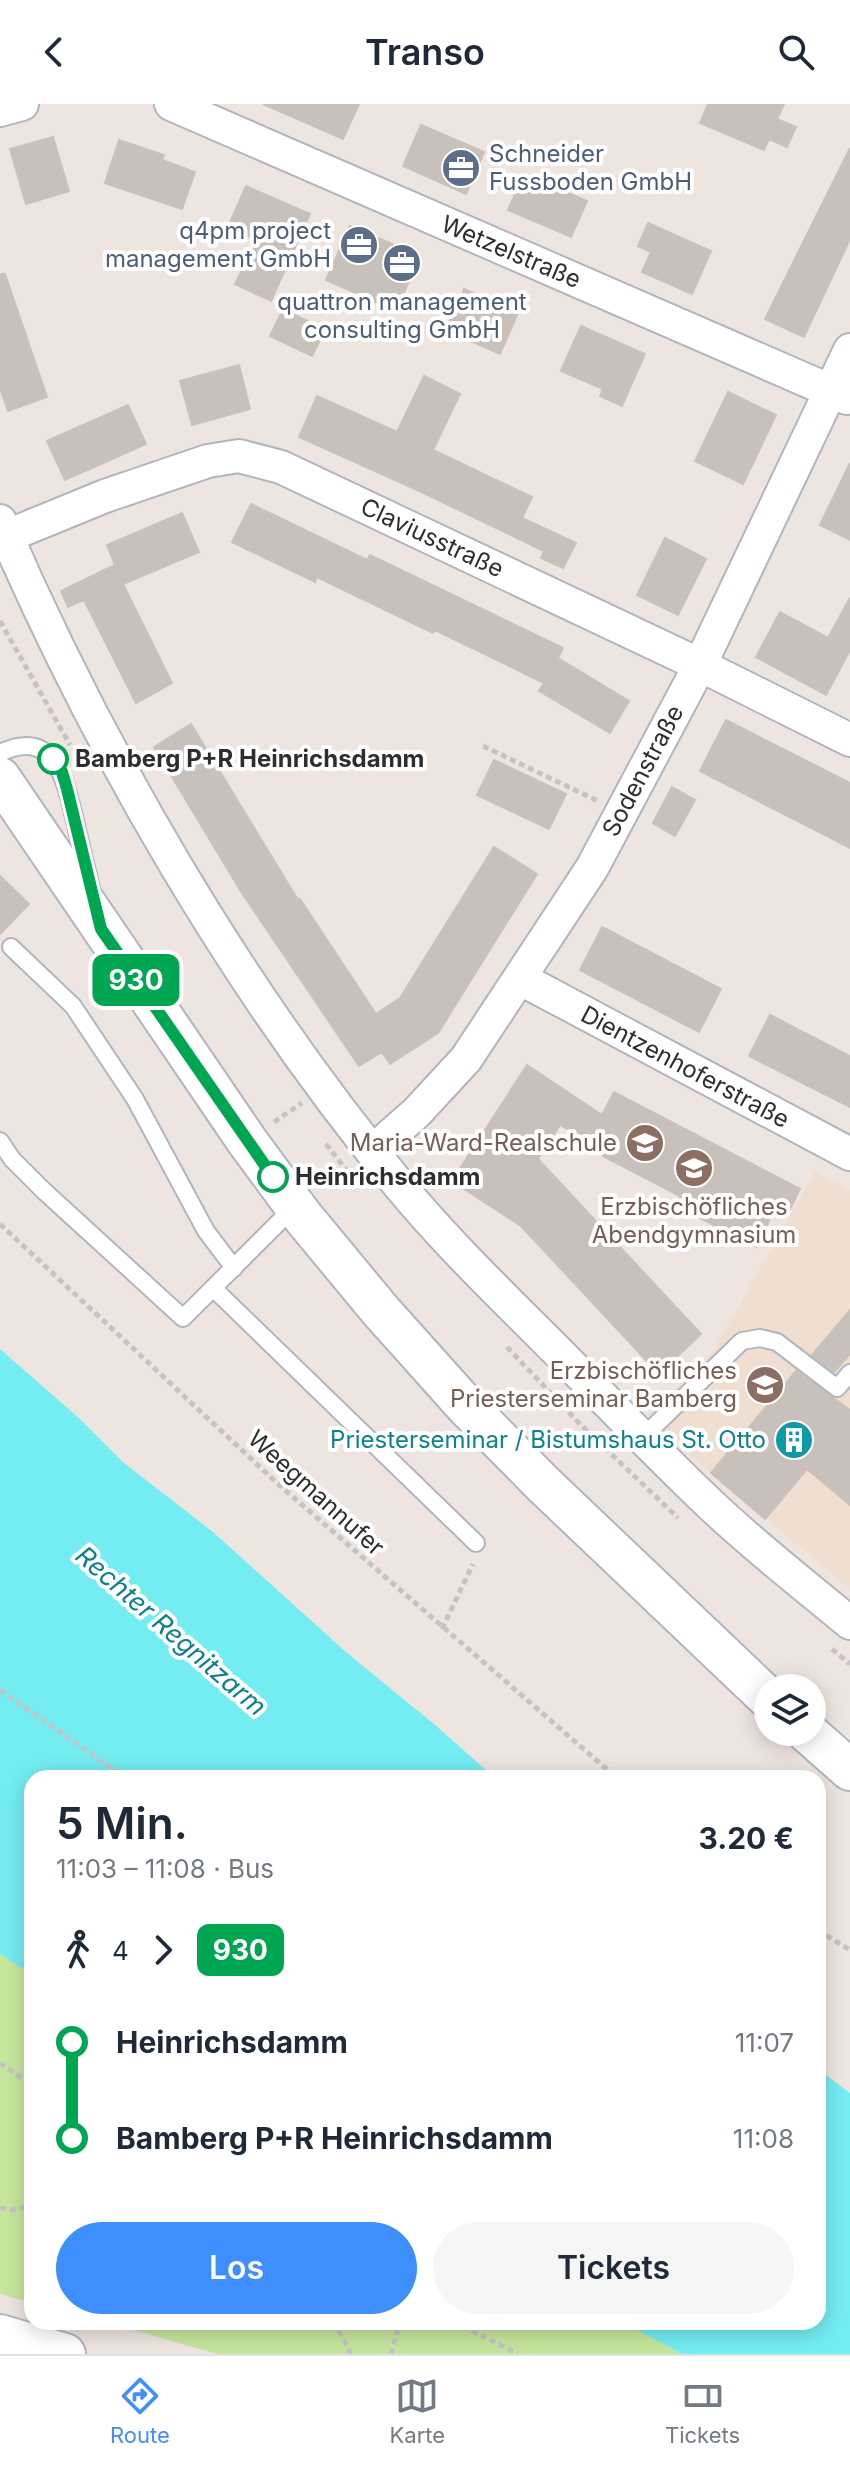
<!DOCTYPE html>
<html lang="de">
<head>
<meta charset="utf-8">
<style>
  body { margin:0; font-family:Inter,sans-serif; background:#f6f6f7; color:#1f2937; height:100vh; display:flex; flex-direction:column; font-size:30px; white-space:nowrap }
  * { box-sizing:border-box; margin:0 }
  p { font-size:26px; color:#747a83 }
  .icon { flex:none; width:44px; height:44px; fill:none; stroke:currentColor; stroke-width:2; stroke-linecap:round; stroke-linejoin:round }
  .map { position:relative; flex:1; overflow:hidden }
  .panel { position:absolute; left:24px; top:1666px; width:802px; height:560px; display:flex; flex-direction:column; background:#fff; border-radius:24px; box-shadow:0 4px 20px #0003 }
  .panel>* { flex:none }
  .badge { padding:0 16px; border-radius:12px; font-size:28px; line-height:52px }
  .fabs { position:absolute; left:754px; top:1570px; display:grid; gap:16px }
  .fabs a { display:grid; place-items:center; width:72px; height:72px; border-radius:50%; background:#fff; box-shadow:0 4px 20px #0003; font-size:40px }
  .map>.badge { position:absolute; translate:-50% -50%; box-shadow:0 0 0 4px #fff }
  .legs { display:flex; align-items:center; gap:12px; height:88px; padding:0 32px; font-size:26px }
  .legs p { margin-inline-start:auto }
  .head { display:flex; align-items:center; justify-content:space-between; height:136px; padding:0 32px }
  h1 { font-size:44px; font-weight:600; line-height:60px }
  .cta { display:flex; gap:16px; margin-top:auto; padding:16px 32px }
  .cta a { flex:1; height:92px; border-radius:48px; background:#3f8efe; color:#fff; font-size:32px; font-weight:600; line-height:92px; text-align:center }
  .cta a+a { background:#f6f6f7; color:#1f2937 }
  ul { padding:0 32px; list-style:none }
  li { display:flex; align-items:center; gap:28px; height:96px; font-size:30px }
  li i { display:grid; place-items:center; width:12px; height:100%; margin:0 10px; background:currentColor }
  li i::after { content:''; width:20px; height:20px; margin:-10px; border:6px solid; border-radius:50%; background:#fff }
  li p { margin-inline-start:auto }
  li:first-child i { background:linear-gradient(#0000 50%,currentColor 0) }
  li:last-child i { background:linear-gradient(currentColor 50%,#0000 0) }
  header { display:flex; justify-content:space-between; align-items:center; height:104px; padding:0 32px; background:#fff; font-size:36px; font-weight:600 }
  .tab-bar { display:flex; justify-content:space-around; align-items:center; height:112px; border-top:2px solid #e0e1e3; background:#fff; font-size:22px; color:#747a83 }
  .tab-bar a { display:grid; justify-items:center; gap:4px }
  .tab-bar .selected { color:#3f8efe }
  .map>svg:first-child { display:block }
  .education { fill:#f0ded0 }
  .green { fill:#c6e69c }
  .water { fill:#73edf2 }
  .building { fill:#c8c1bb; stroke:#cbc1b9; stroke-width:2 }
  .lines { fill:none; stroke-linecap:round; stroke-linejoin:round }
  .service-casing { stroke:#b0b6be; stroke-width:20 }
  .minor-casing { stroke:#b0b6be; stroke-width:36 }
  .tertiary-casing { stroke:#b0b6be; stroke-width:44 }
  .path { stroke:#c4c4c4; stroke-width:5; stroke-dasharray:6 4; stroke-linecap:butt }
  .service { stroke:#fff; stroke-width:16 }
  .minor { stroke:#fff; stroke-width:32 }
  .tertiary { stroke:#fff; stroke-width:40 }
  .line-1-casing { stroke:#fff; stroke-width:18 }
  .line-1 { stroke:#00a651; stroke-width:12 }
  .stop-1-dot { fill:#fff; stroke:#00a651; stroke-width:4 }
  .labels { text-anchor:middle; stroke-width:8; stroke-linejoin:round; paint-order:stroke }
  .service-label { font-size:24px; fill:#4e5e75; stroke:#fff; text-anchor:start }
  .street-label { font-size:24px; fill:#2e2e2e; stroke:#fff }
  .stop-label { font-size:24px; font-weight:bold; fill:#2e2e2e; stroke:#fff; text-anchor:start }
  .education-label { font-size:24px; fill:#785e54; stroke:#fff; text-anchor:end }
  .culture-label { font-size:24px; fill:#0d838f; stroke:#fff; text-anchor:end }
  .water-label { font-size:26px; font-style:italic; fill:#0c808f; stroke:#fff }
</style>
</head>
<body>
<header><svg class="icon" aria-label="back" viewBox="0 0 24 24"><path d="M15 5l-7 7 7 7"/></svg>Transo<svg class="icon" aria-label="search" viewBox="0 0 24 24"><circle cx="10" cy="10" r="6"/><path d="M15 15l6 6"/></svg></header>
<div class="map">
<svg width="850" height="2250" viewBox="0 0 850 2250">
  <rect width="100%" height="100%" fill="#efe5e0"/>
  <!-- education -->
  <path class="education" d="M815 1068 850 1086V1485L665 1330 648 1311 711 1251Z"/>
  <!-- green -->
  <path class="green" d="M0 1850 32 1871V2199L0 2190Z
    M105 2218H622L682 2250H217Z"/>
  <!-- water -->
  <path class="water" d="M0 1245 80 1315 124 1359 213 1428 347 1549 434 1620 495 1674H32V1871L0 1850Z
    M818 1965 850 1989V2250H682L622 2218H818Z"/>
  <!-- building -->
  <path class="building" d="M263 0H359L343 35Z
    M708 0H784L777 15 796 23 787 43 769 35 764 46 700 19Z
    M421 21 484 48 466 90 403 62Z
    M53 33 69 87 26 100 10 45Z
    M119 36 164 51 162 56 195 68 182 105 105 79Z
    M850 44V135L804 233 765 215Z
    M524 70 587 97 571 133 508 106Z
    M246 82 310 110 271 197 235 180 257 136 228 123Z
    M648 119 711 147 692 190 642 168 651 148 638 142Z
    M350 122 420 152 396 207 326 176Z
    M0 170H5L47 293 8 307 0 284Z
    M464 185 518 209 500 250 446 226Z
    M283 205 325 226 312 252 270 232Z
    M581 222 645 250 622 302 600 292 603 285 561 267Z
    M239 261 250 305 192 321 180 277Z
    M424 272 460 290 433 346 532 393 522 414 576 439 563 464 541 454 544 447 413 384 299 333 317 292 397 328Z
    M728 288 776 311 743 380 695 357Z
    M128 301 146 340 65 376 47 337Z
    M850 359V436L820 421Z
    M251 400 367 456 370 451 563 544 558 554 629 597 610 629 539 587 544 579 435 526 433 529 317 473 315 478 232 438Z
    M182 409 199 448 123 480 172 579 136 599 84 496 68 503 61 487 115 461 107 441Z
    M665 434 706 455 678 511 637 491Z
    M850 494V546L826 591 756 553 780 508 828 534Z
    M726 616 850 679V744L700 667Z
    M191 620 298 796 300 795 376 910 400 894 494 743 537 770 438 929 390 960 382 948 359 962 240 786 154 643Z
    M494 656 566 690 549 725 477 691Z
    M672 683 695 696 675 732 653 719Z
    M0 772 29 800 0 830Z
    M602 823 721 885 699 928 580 866Z
    M770 911 850 952V1003L749 952Z
    M527 961 602 1011 614 988 800 1085 788 1109 776 1103 756 1143 675 1101 680 1092 603 1052 607 1045 560 1021 538 1055 701 1230 659 1270 521 1122 452 1077Z
    M850 1206V1250L834 1268 812 1251Z
    M796 1267 850 1306V1401L807 1365 765 1415 711 1369Z"/>
  <g class="lines">
    <defs>
      <path id="service" d="M0 649C55 623 65 676 75 717 80 739 86 762 91 784
        M11 843 73 902 135 995 206 1127 234 1164
        M0 1037 12 1055 44 1087 183 1214 295 1102
        M213 1184 476 1439
        M643 1333 742 1237 760 1234 777 1238 837 1284 850 1269"/>
      <path id="minor" d="M171 0 847 294
        M0 6 22 0
        M0 417C100 649 238 886 399 1081 447 1139 502 1192 555 1245 607 1297 657 1350 710 1400 754 1442 803 1480 850 1519
        M0 435 105 392 208 357 239 352 281 363 700 561 850 636
        M521 875 850 1050
        M373 1047 417 1008 466 955 592 764 700 561 850 246"/>
      <path id="tertiary" d="M0 674 247 1037 303 1113 380 1206 465 1301 542 1379 768 1594
        M807 1628 850 1666
        M0 2231 65 2250"/>
    </defs>
    <!-- service casing -->
    <use href="#service" class="service-casing"/>
    <!-- minor casing -->
    <use href="#minor" class="minor-casing"/>
    <!-- tertiary casing -->
    <use href="#tertiary" class="tertiary-casing"/>
    <!-- path -->
    <path class="path" d="M0 517 70 641
      M483 642 598 697
      M274 1018 302 999
      M326 1040 362 1086
      M0 1120 277 1379 617 1674
      M507 1243 579 1319 678 1414
      M442 1525 473 1460
      M832 1545 850 1560
      M0 1586 126 1674
      M818 1826 850 1846
      M0 1959 32 1981
      M0 2104 11 2106 32 2101
      M334 2218 351 2250
      M454 2218 518 2250
      M391 2250 400 2218"/>
    <!-- service -->
    <use href="#service" class="service"/>
    <!-- minor -->
    <use href="#minor" class="minor"/>
    <!-- tertiary -->
    <use href="#tertiary" class="tertiary"/>
  </g>
  <g class="lines">
    <defs>
      <path id="line-1" d="M53 655 62 668 67 685 101 825 273 1073"/>
    </defs>
    <!-- line-1 casing -->
    <use href="#line-1" class="line-1-casing"/>
    <!-- line-1 -->
    <use href="#line-1" class="line-1"/>
  </g>
  <!-- icons -->
  <defs>
    <symbol id="office-disc" viewBox="-11 -11 22 22"><circle r="9.5" fill="#5c6f8a" stroke="#fff"/><path d="M-6-3h4V-5.5h4V-3h4V5H-6ZM-1-4.5V-3h2v-1.5ZM-6 0V1H6V0Z" fill="#fff"/></symbol>
    <symbol id="school-disc" viewBox="-11 -11 22 22"><circle r="9.5" fill="#8d6e63" stroke="#fff"/><path d="M0-5L7-2L0 1L-7-2ZM-4 1L0 2.5L4 1V4Q0 6-4 4Z" fill="#fff"/></symbol>
    <symbol id="university-disc" viewBox="-11 -11 22 22"><circle r="9.5" fill="#8d6e63" stroke="#fff"/><path d="M0-5L7-2L0 1L-7-2ZM-4 1L0 2.5L4 1V4Q0 6-4 4Z" fill="#fff"/></symbol>
    <symbol id="building-disc" viewBox="-11 -11 22 22"><circle r="9.5" fill="#0f9aa8" stroke="#fff"/><path d="M-4-6H4V6H1V3H-1V6H-4ZM-2.5-4.3h1.7v1.8h-1.7ZM.8-4.3h1.7v1.8H.8ZM-2.5-1h1.7V.8h-1.7ZM.8-1h1.7V.8H.8Z" fill="#fff"/></symbol>
  </defs>
  <g fill-rule="evenodd">
    <use href="#office-disc" x="439" y="42" width="44" height="44"/>
    <use href="#office-disc" x="337" y="119" width="44" height="44"/>
    <use href="#office-disc" x="380" y="137" width="44" height="44"/>
    <use href="#school-disc" x="623" y="1017" width="44" height="44"/>
    <use href="#school-disc" x="672" y="1042" width="44" height="44"/>
    <use href="#university-disc" x="743" y="1259" width="44" height="44"/>
    <use href="#building-disc" x="772" y="1314" width="44" height="44"/>
  </g>
  <!-- markers -->
  <g class="stop-1-dot">
    <circle cx="53" cy="655" r="14"/>
    <circle cx="273" cy="1073" r="14"/>
  </g>
  <g class="labels">
    <!-- service labels -->
    <g class="service-label">
      <text x="489" y="58">Schneider<tspan x="489" dy="28">Fussboden GmbH</tspan></text>
      <text x="331" y="135" text-anchor="end">q4pm project<tspan x="331" dy="28">management GmbH</tspan></text>
      <text x="402" y="206" text-anchor="middle">quattron management<tspan x="402" dy="28">consulting GmbH</tspan></text>
    </g>
    <!-- street labels -->
    <g class="street-label">
      <text transform="translate(511 148) rotate(23)" y="8">Wetzelstraße</text>
      <text transform="translate(432 434) rotate(25)" y="8">Claviusstraße</text>
      <text transform="translate(643 667) rotate(-62)" y="8">Sodenstraße</text>
      <text transform="translate(685 963) rotate(28)" y="8">Dientzenhoferstraße</text>
      <text transform="translate(316 1389) rotate(42)" y="8">Weegmannufer</text>
    </g>
    <!-- stop labels -->
    <g class="stop-label">
      <text x="75" y="663">Bamberg P+R Heinrichsdamm</text>
      <text x="295" y="1081">Heinrichsdamm</text>
    </g>
    <!-- education labels -->
    <g class="education-label">
      <text x="617" y="1047">Maria-Ward-Realschule</text>
      <text x="694" y="1111" text-anchor="middle">Erzbischöfliches<tspan x="694" dy="28">Abendgymnasium</tspan></text>
      <text x="737" y="1275">Erzbischöfliches<tspan x="737" dy="28">Priesterseminar Bamberg</tspan></text>
    </g>
    <!-- culture labels -->
    <g class="culture-label">
      <text x="766" y="1344">Priesterseminar / Bistumshaus St. Otto</text>
    </g>
    <!-- water labels -->
    <g class="water-label">
      <text transform="translate(171 1527) rotate(41)" y="9">Rechter Regnitzarm</text>
    </g>
  </g>
</svg>
<div class="fabs">
<a><svg class="icon" aria-label="layers" viewBox="0 0 24 24"><path d="M12 4l9 5-9 5-9-5zM3 14l9 5 9-5"/></svg></a>
</div>
<b class="badge" style="left:136px;top:876px;background:#00a651;color:#fff">930</b>
<section class="panel">
<div class="head"><div><h1>5 Min.</h1><p>11:03 – 11:08 · Bus</p></div><b>3.20 €</b></div>
<div class="legs"><svg class="icon" aria-label="walk" viewBox="0 0 24 24"><circle cx="13" cy="4" r="2"/><path d="M13 8l-2 6 4 7M11 14l-3 7M7 12l3-4h3l4 4"/></svg>4<svg class="icon" aria-label="forward" viewBox="0 0 24 24"><path d="M9 5l7 7-7 7"/></svg><b class="badge" style="background:#00a651;color:#fff">930</b></div>
<ul>
<li><i style="color:#00a651"></i><b>Heinrichsdamm</b><p>11:07</p></li>
<li><i style="color:#00a651"></i><b>Bamberg P+R Heinrichsdamm</b><p>11:08</p></li>
</ul>
<div class="cta"><a>Los</a><a>Tickets</a></div>
</section>
</div>
<nav class="tab-bar">
<a class="selected"><svg class="icon" aria-label="directions" viewBox="0 0 24 24"><path d="M12 3l9 9-9 9-9-9zM9 14v-3h6M13 9l2 2-2 2"/></svg>Route</a>
<a><svg class="icon" aria-label="map" viewBox="0 0 24 24"><path d="M3 6l6-2 6 2 6-2v14l-6 2-6-2-6 2zM9 4v14M15 6v14"/></svg>Karte</a>
<a><svg class="icon" aria-label="tickets" viewBox="0 0 24 24"><path d="M3 7h18v10H3zM15 7v10"/></svg>Tickets</a>
</nav>
</body>
</html>
